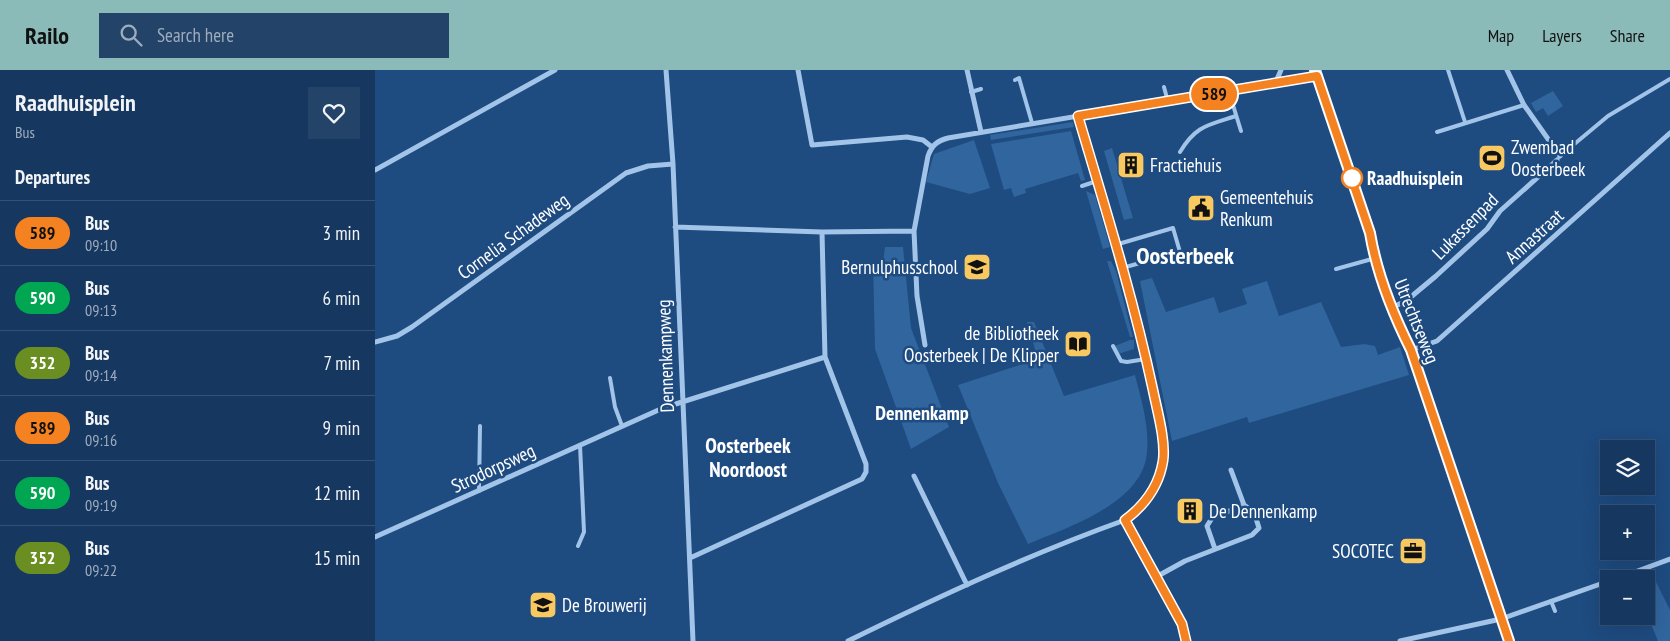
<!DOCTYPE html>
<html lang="en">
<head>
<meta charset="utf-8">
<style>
  body { margin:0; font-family:"PT Sans Narrow",sans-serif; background:#234369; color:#f1f3f6; height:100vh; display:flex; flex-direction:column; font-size:19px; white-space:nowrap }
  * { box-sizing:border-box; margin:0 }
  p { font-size:16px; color:#9eacbd }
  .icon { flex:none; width:28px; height:28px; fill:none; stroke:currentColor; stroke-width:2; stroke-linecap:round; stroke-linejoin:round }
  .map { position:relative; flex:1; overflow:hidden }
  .side { display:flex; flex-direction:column; background:#163860; width:375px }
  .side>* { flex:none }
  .badge { padding:0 10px; border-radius:16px; font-size:18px; line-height:32px }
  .controls { position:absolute; left:1225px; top:370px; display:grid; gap:10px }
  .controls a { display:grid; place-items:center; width:55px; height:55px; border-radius:0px; background:#163860; box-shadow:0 5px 20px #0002,0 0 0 1px #355275; font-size:25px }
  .map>.badge { position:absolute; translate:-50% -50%; box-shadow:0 0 0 2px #fff }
  h2 { padding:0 15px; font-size:19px; line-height:45px }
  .round { display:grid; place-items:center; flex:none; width:52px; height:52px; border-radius:0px; background:#234369 }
  .overview { display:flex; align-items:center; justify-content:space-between; height:85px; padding:0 15px }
  h1 { font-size:24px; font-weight:700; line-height:38px }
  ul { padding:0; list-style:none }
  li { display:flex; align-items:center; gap:15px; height:65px; padding:0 15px; border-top:1px solid #355275 }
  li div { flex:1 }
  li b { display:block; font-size:19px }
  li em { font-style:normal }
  li .badge { min-width:55px; font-weight:700; text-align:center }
  header { display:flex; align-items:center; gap:30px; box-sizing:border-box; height:70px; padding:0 25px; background:#8bbbb9; color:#111 }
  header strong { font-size:24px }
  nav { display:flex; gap:28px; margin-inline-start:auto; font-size:18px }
  .search { width:350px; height:45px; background:#234369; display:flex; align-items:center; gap:12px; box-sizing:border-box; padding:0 18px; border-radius:0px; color:#9eacbd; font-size:19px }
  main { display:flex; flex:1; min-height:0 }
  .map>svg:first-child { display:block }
  .green { fill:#31659e }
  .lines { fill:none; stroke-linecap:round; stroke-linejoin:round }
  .service { stroke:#a2c4e9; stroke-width:4 }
  .minor { stroke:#a2c4e9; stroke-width:5 }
  .primary { stroke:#e5effe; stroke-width:12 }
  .line-casing { stroke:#fff; stroke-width:11 }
  .line { stroke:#f58220; stroke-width:8 }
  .stop-dot { fill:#fff; stroke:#f58220; stroke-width:2.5 }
  .labels { text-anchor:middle; stroke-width:5; stroke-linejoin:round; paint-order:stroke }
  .poi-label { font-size:19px; fill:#fff; stroke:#1e4b80; text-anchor:start }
  .stop-label { font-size:19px; font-weight:bold; fill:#fff; stroke:#1e4b80; text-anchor:start }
  .street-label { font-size:19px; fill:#fff; stroke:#1e4b80 }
  .neighbourhood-label { font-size:20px; font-weight:bold; fill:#fff; stroke:#1e4b80 }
  .quarter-label { font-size:21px; font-weight:bold; fill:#fff; stroke:#1e4b80 }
  .district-label { font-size:24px; font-weight:bold; fill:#fff; stroke:#1e4b80 }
</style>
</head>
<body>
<header>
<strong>Railo</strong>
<div class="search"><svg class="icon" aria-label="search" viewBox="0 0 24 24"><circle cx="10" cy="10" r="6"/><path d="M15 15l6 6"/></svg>Search here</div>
<nav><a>Map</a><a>Layers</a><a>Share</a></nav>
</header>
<main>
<section class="side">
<div class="overview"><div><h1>Raadhuisplein</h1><p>Bus</p></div><a class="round"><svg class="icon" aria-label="heart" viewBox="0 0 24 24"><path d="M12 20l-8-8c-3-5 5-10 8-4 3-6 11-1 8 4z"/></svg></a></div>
<h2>Departures</h2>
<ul>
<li><span class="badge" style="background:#f58220;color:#111">589</span><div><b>Bus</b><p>09:10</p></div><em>3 min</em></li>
<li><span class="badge" style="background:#00a651;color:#fff">590</span><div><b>Bus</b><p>09:13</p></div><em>6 min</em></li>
<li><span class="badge" style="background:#6b8e23;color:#fff">352</span><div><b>Bus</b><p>09:14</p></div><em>7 min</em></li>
<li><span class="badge" style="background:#f58220;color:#111">589</span><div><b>Bus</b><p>09:16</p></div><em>9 min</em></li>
<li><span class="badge" style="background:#00a651;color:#fff">590</span><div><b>Bus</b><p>09:19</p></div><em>12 min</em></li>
<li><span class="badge" style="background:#6b8e23;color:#fff">352</span><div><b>Bus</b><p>09:22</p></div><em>15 min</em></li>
</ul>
</section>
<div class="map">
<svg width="1295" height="571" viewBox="0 0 1295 571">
  <rect width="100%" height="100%" fill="#1e4b80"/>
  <!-- green -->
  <path class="green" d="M1178 21 1188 36 1173 46 1168 38 1161 42 1156 33Z
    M698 52 699 57 616 70 615 65Z
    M696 61 710 110 706 111 703 103 650 119 651 123 639 127 636 118 629 120 616 74Z
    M599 70 615 118 595 124 551 112 559 84Z
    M737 78 758 148 749 150 729 81Z
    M711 121 720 125 735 177 728 179Z
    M510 177H528L536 258 574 357 536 379 500 279 498 195 508 193Z
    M732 191H736L741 201 758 267H755Z
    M777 208 791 242 839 227 844 243 872 234 867 219 892 211 904 246 946 232 966 277 989 274 1000 276 1003 285 1025 277 1034 305 874 353 872 347 797 371 765 211Z
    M652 252H659L689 326 760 305C767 332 776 362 771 389 762 435 691 458 653 474L623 413 583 315 651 293 650 289 662 286Z
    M755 270H759V279L743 284 740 276Z
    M1280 510 1295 540V571H1283C1276 553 1265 532 1273 513Z"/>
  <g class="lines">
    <!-- service -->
    <path class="service" d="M1073 0 1090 52
      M640 10 644 8 657 53
      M789 17 793 32
      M596 22 606 19
      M854 22 866 61
      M1062 62 1149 35
      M805 82C821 55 834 55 861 46
      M1185 86 1233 46 1295 9
      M707 116 722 111
      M740 175 798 158 805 182 747 198
      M961 199 997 189
      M738 276 746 291 752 292 771 289
      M235 308 240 337 247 356
      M104 421 105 356
      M203 476 209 462 205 375
      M1176 531 1180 541"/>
    <!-- minor -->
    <path class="minor" d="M291 0 298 94 318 571
      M423 0 437 75 532 67 548 70 557 77
      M592 0 606 62
      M1132 0 1149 35 1185 86
      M900 14 906 0
      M0 100 180 0
      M300 157 447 162 450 287 491 394V402L487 409 315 488
      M539 161 542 226 550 275
      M447 162 539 161 553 86C557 75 562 71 573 68L941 6
      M1018 237 1031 231 1061 206 1112 159 1125 141 1182 90
      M0 272 22 266 37 257 251 103 273 96 298 94
      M1036 280 1062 271 1295 63
      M856 400 869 435
      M539 406 592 515
      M750 450 807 554 811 571
      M0 467 288 338 450 287
      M781 507 810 491 877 465 884 458 879 442 869 435 837 448 832 456 840 479
      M1241 509 1295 489
      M473 571C563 527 655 484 750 450 770 436 784 416 788 391 791 371 782 340 778 320 758 227 730 137 703 46
      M1025 571 1126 549 1234 511"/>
    <!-- primary -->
    <path class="primary" d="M940 0 995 163C1002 205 1017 242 1036 280L1134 571"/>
  </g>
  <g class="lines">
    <defs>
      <path id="line" d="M811 571 807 554 750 450C770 435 784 416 788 391 791 371 782 340 778 320 758 227 730 137 703 46L942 6 995 163C1002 205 1017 242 1036 280L1134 571"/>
    </defs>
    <!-- line casing -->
    <use href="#line" class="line-casing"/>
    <!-- line -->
    <use href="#line" class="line"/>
  </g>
  <!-- icons -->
  <defs>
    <symbol id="stadium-square" viewBox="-11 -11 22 22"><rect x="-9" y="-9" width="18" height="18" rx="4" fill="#f8c861" stroke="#1e4b80"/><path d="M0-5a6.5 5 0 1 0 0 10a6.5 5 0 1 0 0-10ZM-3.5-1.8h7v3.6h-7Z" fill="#111"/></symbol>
    <symbol id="building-square" viewBox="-11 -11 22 22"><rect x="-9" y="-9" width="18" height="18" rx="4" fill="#f8c861" stroke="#1e4b80"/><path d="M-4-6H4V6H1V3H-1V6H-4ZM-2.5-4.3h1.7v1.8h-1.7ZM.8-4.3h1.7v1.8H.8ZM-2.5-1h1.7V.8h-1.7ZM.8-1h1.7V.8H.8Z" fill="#111"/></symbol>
    <symbol id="civic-square" viewBox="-11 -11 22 22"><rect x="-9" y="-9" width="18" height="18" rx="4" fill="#f8c861" stroke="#1e4b80"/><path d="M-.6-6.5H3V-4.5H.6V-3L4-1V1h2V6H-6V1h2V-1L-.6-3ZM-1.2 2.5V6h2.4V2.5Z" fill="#111"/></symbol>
    <symbol id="school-square" viewBox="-11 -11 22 22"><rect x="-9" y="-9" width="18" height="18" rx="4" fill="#f8c861" stroke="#1e4b80"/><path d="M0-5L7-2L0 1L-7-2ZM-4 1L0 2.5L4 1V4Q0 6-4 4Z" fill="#111"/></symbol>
    <symbol id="library-square" viewBox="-11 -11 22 22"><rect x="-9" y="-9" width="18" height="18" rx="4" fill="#f8c861" stroke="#1e4b80"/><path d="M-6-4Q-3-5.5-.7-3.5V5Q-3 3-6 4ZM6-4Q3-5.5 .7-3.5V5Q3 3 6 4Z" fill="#111"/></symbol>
    <symbol id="office-square" viewBox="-11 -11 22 22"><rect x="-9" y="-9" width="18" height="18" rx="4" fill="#f8c861" stroke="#1e4b80"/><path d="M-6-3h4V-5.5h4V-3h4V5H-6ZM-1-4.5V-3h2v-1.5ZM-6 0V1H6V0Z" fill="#111"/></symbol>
  </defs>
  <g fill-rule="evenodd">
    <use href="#stadium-square" x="1101" y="72" width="32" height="32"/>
    <use href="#building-square" x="740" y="79" width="32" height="32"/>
    <use href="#civic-square" x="810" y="122" width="32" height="32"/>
    <use href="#school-square" x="586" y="181" width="32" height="32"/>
    <use href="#library-square" x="687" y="258" width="32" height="32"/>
    <use href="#building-square" x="799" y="425" width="32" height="32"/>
    <use href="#office-square" x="1022" y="465" width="32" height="32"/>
    <use href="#school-square" x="152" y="519" width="32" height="32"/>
  </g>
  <!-- markers -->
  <circle class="stop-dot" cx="977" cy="108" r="10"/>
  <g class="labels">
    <!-- poi labels -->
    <g class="poi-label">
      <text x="1136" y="84">Zwembad<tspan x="1136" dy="22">Oosterbeek</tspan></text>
      <text x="775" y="102">Fractiehuis</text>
      <text x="845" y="134">Gemeentehuis<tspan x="845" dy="22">Renkum</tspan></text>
      <text x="583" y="204" text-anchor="end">Bernulphusschool</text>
      <text x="684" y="270" text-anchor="end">de Bibliotheek<tspan x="684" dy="22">Oosterbeek | De Klipper</tspan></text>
      <text x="834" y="448">De Dennenkamp</text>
      <text x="1019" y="488" text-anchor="end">SOCOTEC</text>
      <text x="187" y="542">De Brouwerij</text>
    </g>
    <!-- stop labels -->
    <g class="stop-label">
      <text x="992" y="115">Raadhuisplein</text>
    </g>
    <!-- street labels -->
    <g class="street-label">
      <text transform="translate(1090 156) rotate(-45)" y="7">Lukassenpad</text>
      <text transform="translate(138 166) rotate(-36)" y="7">Cornelia Schadeweg</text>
      <text transform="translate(1159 166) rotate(-42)" y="7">Annastraat</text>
      <text transform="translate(1042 251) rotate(68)" y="7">Utrechtseweg</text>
      <text transform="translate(290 286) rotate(-92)" y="7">Dennenkampweg</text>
      <text transform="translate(118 398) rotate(-25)" y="7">Strodorpsweg</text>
    </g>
    <!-- neighbourhood labels -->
    <g class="neighbourhood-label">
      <text x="547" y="350">Dennenkamp</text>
    </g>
    <!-- quarter labels -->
    <g class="quarter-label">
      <text x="373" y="383">Oosterbeek<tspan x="373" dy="24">Noordoost</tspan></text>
    </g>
    <!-- district labels -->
    <g class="district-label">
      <text x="810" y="194">Oosterbeek</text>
    </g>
  </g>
</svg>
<div class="controls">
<a><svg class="icon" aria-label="layers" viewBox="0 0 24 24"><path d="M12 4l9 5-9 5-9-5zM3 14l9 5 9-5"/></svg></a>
<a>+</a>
<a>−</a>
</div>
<b class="badge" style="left:839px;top:24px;background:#f58220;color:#111">589</b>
</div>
</main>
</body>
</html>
